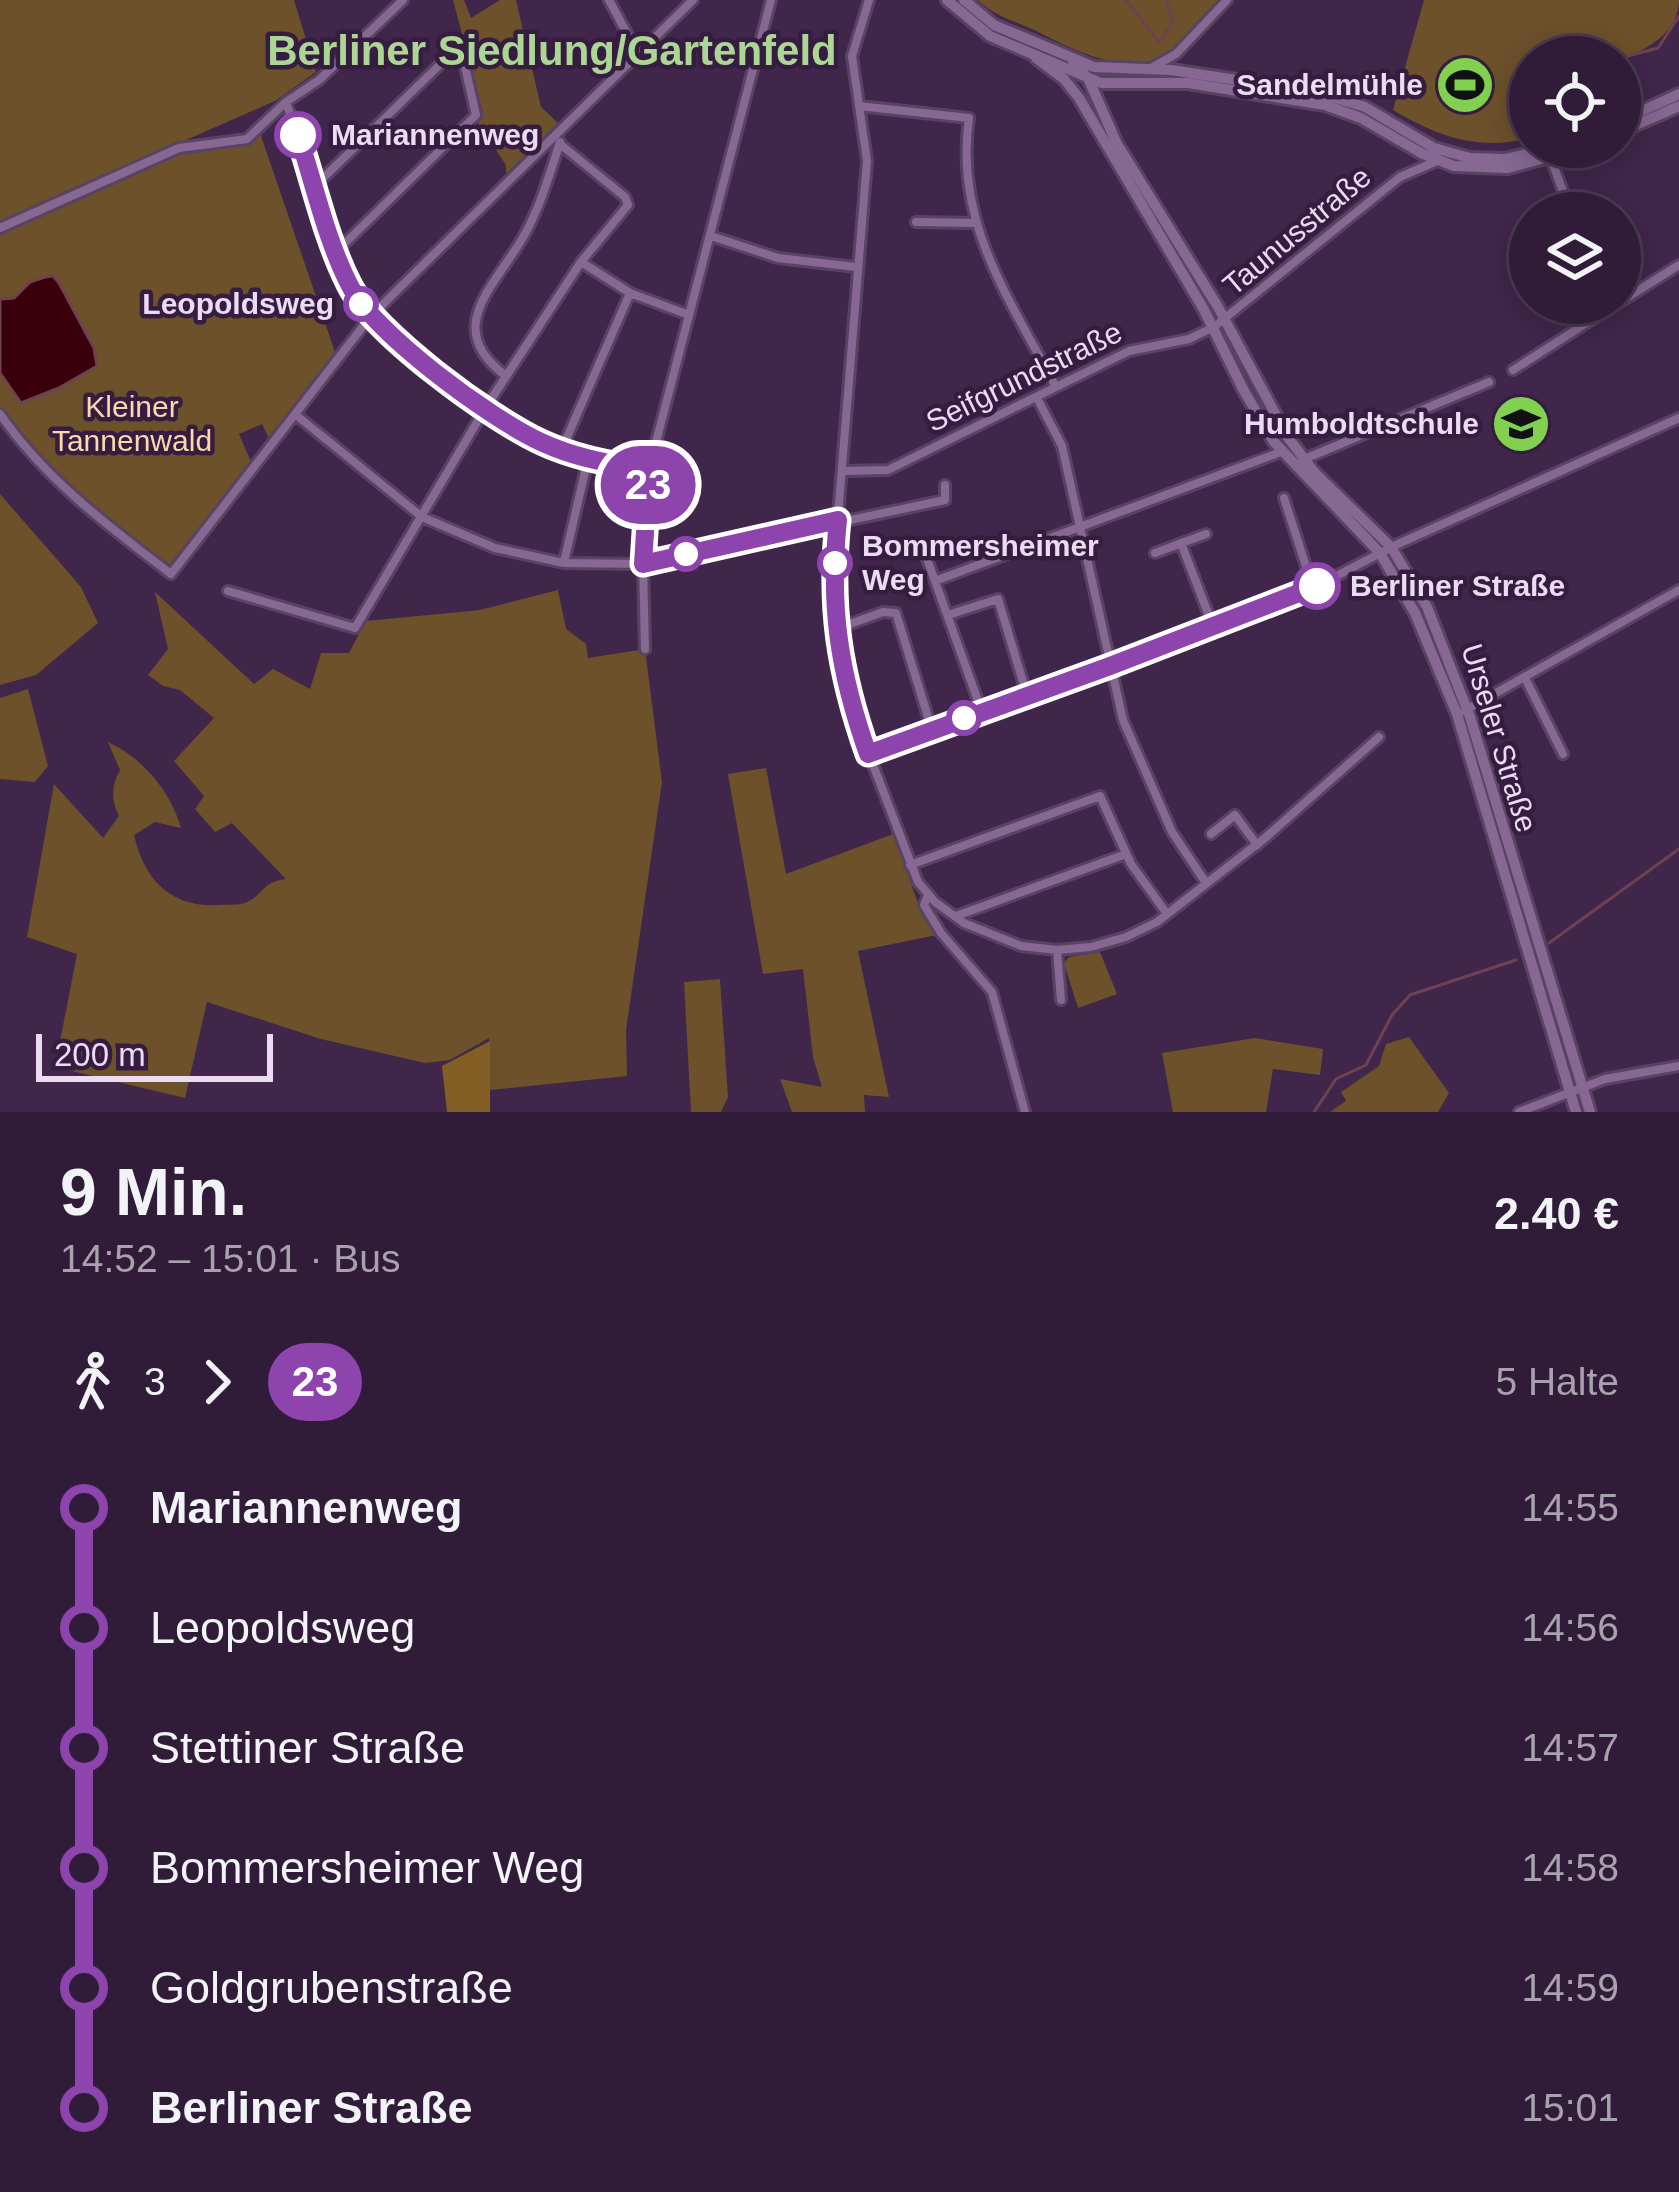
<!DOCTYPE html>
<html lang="de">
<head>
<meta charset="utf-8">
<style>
  body { margin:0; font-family:Arial,sans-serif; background:#3c2943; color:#f1f3f6; height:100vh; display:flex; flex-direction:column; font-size:45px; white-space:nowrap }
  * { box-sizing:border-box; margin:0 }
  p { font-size:39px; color:#a8a1ae }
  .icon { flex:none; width:66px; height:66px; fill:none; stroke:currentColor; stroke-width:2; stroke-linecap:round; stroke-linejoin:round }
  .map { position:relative; height:1112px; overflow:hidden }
  .drawer { display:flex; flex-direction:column; background:#301c38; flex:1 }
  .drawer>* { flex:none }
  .badge { padding:0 24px; border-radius:39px; font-size:42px; line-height:78px }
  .controls { position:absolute; left:1509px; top:36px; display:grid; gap:24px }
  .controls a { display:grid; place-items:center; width:132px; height:132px; border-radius:50%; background:#301c38; box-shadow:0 6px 30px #0003,0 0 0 3px #4b3a53; font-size:60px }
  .scale { position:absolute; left:36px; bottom:30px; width:237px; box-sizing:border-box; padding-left:12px; border:6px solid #ebdbf3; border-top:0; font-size:33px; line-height:42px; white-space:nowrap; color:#ebdbf3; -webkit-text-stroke:9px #351c40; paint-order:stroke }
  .map>.badge { position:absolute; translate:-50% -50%; box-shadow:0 0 0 6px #fff }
  .legs { display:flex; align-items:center; gap:18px; height:132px; padding:0 60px; font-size:39px }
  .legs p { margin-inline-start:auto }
  .head { display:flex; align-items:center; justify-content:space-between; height:204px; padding:0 60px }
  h1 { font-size:66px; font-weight:700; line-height:90px }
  ul { padding:0 60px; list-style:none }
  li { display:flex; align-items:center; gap:42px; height:120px; font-size:45px }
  li i { display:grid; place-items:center; width:18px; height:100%; margin:0 15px; background:currentColor }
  li i::after { content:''; width:30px; height:30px; margin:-15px; border:9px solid; border-radius:50%; background:#301c38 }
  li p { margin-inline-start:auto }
  li:first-child i { background:linear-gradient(#0000 50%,currentColor 0) }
  li:last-child i { background:linear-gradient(currentColor 50%,#0000 0) }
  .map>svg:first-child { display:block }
  .green { fill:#6c512a }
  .forest { fill:#835f26 }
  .water { fill:#39000c; stroke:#6e4251; stroke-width:3 }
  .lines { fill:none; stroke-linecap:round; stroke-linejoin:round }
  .stream { stroke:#6e4251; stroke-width:3 }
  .minor-casing { stroke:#594363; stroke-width:14 }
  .tertiary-casing { stroke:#594363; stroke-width:16 }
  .minor { stroke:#866893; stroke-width:8 }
  .tertiary { stroke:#866893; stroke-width:10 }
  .line-1-casing { stroke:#fff; stroke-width:27 }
  .line-1 { stroke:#8e44ad; stroke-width:18 }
  .stop-1-dot { fill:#fff; stroke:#8e44ad; stroke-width:6 }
  .labels { text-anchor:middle; stroke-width:9; stroke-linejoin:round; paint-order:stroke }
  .poi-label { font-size:30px; font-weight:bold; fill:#ebdbf3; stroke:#351c40; text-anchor:end }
  .stop-label { font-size:30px; font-weight:bold; fill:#ebdbf3; stroke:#351c40; text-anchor:start }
  .street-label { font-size:30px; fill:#ebdbf3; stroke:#351c40 }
  .park-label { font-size:30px; fill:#fbd9ab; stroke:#351c40 }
  .district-label { font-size:42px; font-weight:bold; fill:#abd694; stroke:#351c40 }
</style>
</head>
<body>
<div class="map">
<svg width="1679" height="1112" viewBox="0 0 1679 1112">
  <rect width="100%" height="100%" fill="#40264b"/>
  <!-- green -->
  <path class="green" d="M0 0H294L316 72 275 101 0 222Z
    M453 0H464L471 18 500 0H516L541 107 558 123 506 174V165L476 120 483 113Z
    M977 0H1220L1163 58C1120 72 1082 54 1044 35 1018 21 1002 21 977 0Z
    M1424 0H1679C1679 33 1646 50 1620 60V57H1530V138C1477 151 1439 137 1393 110Z
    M259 130 336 355 270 440 262 424 239 434 252 464 218 503 170 571 66 489 0 413V232L179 148 240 142Z
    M0 494 81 587 98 623 36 675 0 685Z
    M558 590 566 629 586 644 588 658 645 649 662 782 626 1030 627 1076 490 1090 489 1038 450 1060 425 1063 321 1039 207 1002 185 1098 55 1067 77 954 27 937 54 784 103 838 119 816C111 800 111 786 120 770L108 742C143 758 171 792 181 828L155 822 134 835C144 879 170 908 219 905 227 904 240 906 247 902 265 893 262 882 286 879L232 823 215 832 195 809 204 796 174 761 214 718 180 690 163 686 148 675 168 649 155 592 254 684 273 669 310 689 321 653H349L366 621 480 610Z
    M28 689 48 766 35 782 0 779V698Z
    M766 768 786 874 893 834 922 914 937 935 858 951 889 1097 864 1095 865 1112H792L780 1079 822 1087 813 1057 803 969 763 974 728 774Z
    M1100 952 1117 994 1078 1008 1064 963 1069 957Z
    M720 979 728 1097 721 1112H691L684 982Z
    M1409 1037 1449 1093 1438 1112H1330L1346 1101 1341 1092 1379 1066 1386 1044Z
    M1255 1038 1323 1049 1320 1075 1273 1069 1266 1112H1173L1162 1053Z"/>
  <!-- forest -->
  <path class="forest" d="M490 1041V1112H447L442 1066Z"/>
  <!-- water -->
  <path class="water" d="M45 277 53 276 59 283 94 348 97 366 59 388 21 403 0 373V299L14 298 30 282Z"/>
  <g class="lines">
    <!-- stream -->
    <path class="stream" d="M1126 0 1159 42 1173 22 1166 0
      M1620 58 1658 48 1679 16
      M1549 943 1679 849
      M1314 1112 1336 1079 1366 1065 1392 1015 1410 995 1516 960"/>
    <defs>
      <path id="minor" d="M609 0 638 54
        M869 0 852 56 867 161 832 589 836 629 857 723 918 882 935 902 964 923 1021 946 1057 950 1091 947 1126 937 1157 922 1265 838 1379 737
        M1151 68 1176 54 1227 0
        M286 102 348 282 371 316 458 387 538 441 588 459 649 469
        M859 106 969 118C954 222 1009 298 1056 387
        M1551 159 1571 213
        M315 186 460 45 476 115 337 251
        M916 222 976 223
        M0 228 179 148 247 139 286 102 319 80 403 0
        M711 236 778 258 856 267
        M581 262 630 293 689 315
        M1620 302 1679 265
        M1513 370 1618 303
        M506 376C442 329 494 287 522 239 539 211 550 173 560 142
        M1037 398 1062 446 1123 720 1172 832 1206 883
        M0 414C46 480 107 525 171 574L371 316 693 0
        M296 415 422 517 495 548 564 563 643 564 945 500V485
        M561 451 630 293
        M1302 460 1489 382
        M844 471 888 470 1129 351 1189 339 1214 327 1400 177 1437 161
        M1284 498 1313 588
        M1181 543 1213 626
        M1155 553 1206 534
        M926 556 982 712
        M564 562 588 459
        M935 581 1281 452
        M228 591 355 628 486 407 581 262 628 205 625 197 560 144
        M948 615 998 599 1027 695
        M836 629 883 612 896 613 932 730
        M645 649 643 564 649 469 771 0
        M1525 678 1563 754
        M1464 711 1679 590
        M868 754 1313 588 1398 544 1679 418
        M1211 834 1235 815 1257 845
        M910 865 1100 796 1131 864 1167 914
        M928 895 924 905 941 933 992 992 1025 1112
        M956 916 1126 854
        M1057 950 1061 1000
        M1519 1112 1605 1079 1679 1066"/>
      <path id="tertiary" d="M947 0 990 36 1101 83H1188L1325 105 1361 118 1423 154 1454 166 1508 168 1585 147
        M964 0 994 25 1094 67 1171 70 1316 92 1365 107 1434 148 1470 158 1505 159 1557 147
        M1036 58 1064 79 1079 98 1203 308 1244 391 1274 442 1380 553 1415 613 1457 714 1576 1112
        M1073 61 1088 78 1117 144 1218 307 1287 436 1314 472 1391 547 1427 607 1470 717 1590 1112
        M1620 121 1679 94
        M1620 132 1679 106"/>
    </defs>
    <!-- minor casing -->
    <use href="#minor" class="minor-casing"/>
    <!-- tertiary casing -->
    <use href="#tertiary" class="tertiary-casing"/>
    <!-- minor -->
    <use href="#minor" class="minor"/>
    <!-- tertiary -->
    <use href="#tertiary" class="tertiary"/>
  </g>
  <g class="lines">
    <defs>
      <path id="line-1" d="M298 135C314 183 326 239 349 284 373 333 491 419 541 442 575 458 612 465 649 469L643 564 838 520C829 606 839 672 868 754L1110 666 1317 586"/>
    </defs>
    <!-- line-1 casing -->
    <use href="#line-1" class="line-1-casing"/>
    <!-- line-1 -->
    <use href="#line-1" class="line-1"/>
  </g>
  <!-- icons -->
  <defs>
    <symbol id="stadium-disc" viewBox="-11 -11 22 22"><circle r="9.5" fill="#81d050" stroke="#351c40"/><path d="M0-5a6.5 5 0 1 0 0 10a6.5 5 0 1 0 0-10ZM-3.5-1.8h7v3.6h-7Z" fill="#111"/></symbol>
    <symbol id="school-disc" viewBox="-11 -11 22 22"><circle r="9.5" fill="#81d050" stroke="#351c40"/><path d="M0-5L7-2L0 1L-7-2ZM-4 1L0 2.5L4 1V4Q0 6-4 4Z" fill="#111"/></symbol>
  </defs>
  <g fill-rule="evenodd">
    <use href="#stadium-disc" x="1432" y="52" width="66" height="66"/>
    <use href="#school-disc" x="1488" y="391" width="66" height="66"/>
  </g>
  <!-- markers -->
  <g class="stop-1-dot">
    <circle cx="298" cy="135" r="21"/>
    <circle cx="361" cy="304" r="15"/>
    <circle cx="686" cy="554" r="15"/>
    <circle cx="835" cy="563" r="15"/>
    <circle cx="1317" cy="586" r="21"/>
    <circle cx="964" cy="718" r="15"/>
  </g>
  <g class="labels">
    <!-- poi labels -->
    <g class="poi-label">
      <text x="1423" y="95">Sandelmühle</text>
      <text x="1479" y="434">Humboldtschule</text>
    </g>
    <!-- stop labels -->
    <g class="stop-label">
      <text x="331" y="145">Mariannenweg</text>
      <text x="334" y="314" text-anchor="end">Leopoldsweg</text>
      <text x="862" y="556">Bommersheimer<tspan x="862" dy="34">Weg</tspan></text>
      <text x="1350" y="596">Berliner Straße</text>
    </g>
    <!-- street labels -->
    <g class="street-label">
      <text transform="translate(1297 231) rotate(-40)" y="10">Taunusstraße</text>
      <text transform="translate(1024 377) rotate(-26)" y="10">Seifgrundstraße</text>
      <text transform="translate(1499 738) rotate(73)" y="10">Urseler Straße</text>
    </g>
    <!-- park labels -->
    <g class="park-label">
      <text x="132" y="417">Kleiner<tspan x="132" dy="34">Tannenwald</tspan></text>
    </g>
    <!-- district labels -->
    <g class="district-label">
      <text x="552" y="65">Berliner Siedlung/Gartenfeld</text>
    </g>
  </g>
</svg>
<div class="controls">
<a><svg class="icon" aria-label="locate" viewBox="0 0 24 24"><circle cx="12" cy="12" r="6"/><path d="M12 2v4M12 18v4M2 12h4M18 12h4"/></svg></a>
<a><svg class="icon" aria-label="layers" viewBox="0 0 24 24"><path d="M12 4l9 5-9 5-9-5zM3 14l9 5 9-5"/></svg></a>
</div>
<div class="scale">200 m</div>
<b class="badge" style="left:648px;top:485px;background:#8e44ad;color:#fff">23</b>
</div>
<section class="drawer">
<div class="head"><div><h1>9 Min.</h1><p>14:52 – 15:01 · Bus</p></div><b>2.40 €</b></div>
<div class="legs"><svg class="icon" aria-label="walk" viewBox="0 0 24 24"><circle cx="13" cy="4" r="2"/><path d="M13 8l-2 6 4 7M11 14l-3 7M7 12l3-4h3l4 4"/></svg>3<svg class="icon" aria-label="forward" viewBox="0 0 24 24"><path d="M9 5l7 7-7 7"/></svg><b class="badge" style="background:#8e44ad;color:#fff">23</b><p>5 Halte</p></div>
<ul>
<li><i style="color:#8e44ad"></i><b>Mariannenweg</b><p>14:55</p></li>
<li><i style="color:#8e44ad"></i><span>Leopoldsweg</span><p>14:56</p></li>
<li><i style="color:#8e44ad"></i><span>Stettiner Straße</span><p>14:57</p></li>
<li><i style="color:#8e44ad"></i><span>Bommersheimer Weg</span><p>14:58</p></li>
<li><i style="color:#8e44ad"></i><span>Goldgrubenstraße</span><p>14:59</p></li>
<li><i style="color:#8e44ad"></i><b>Berliner Straße</b><p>15:01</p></li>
</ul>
</section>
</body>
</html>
